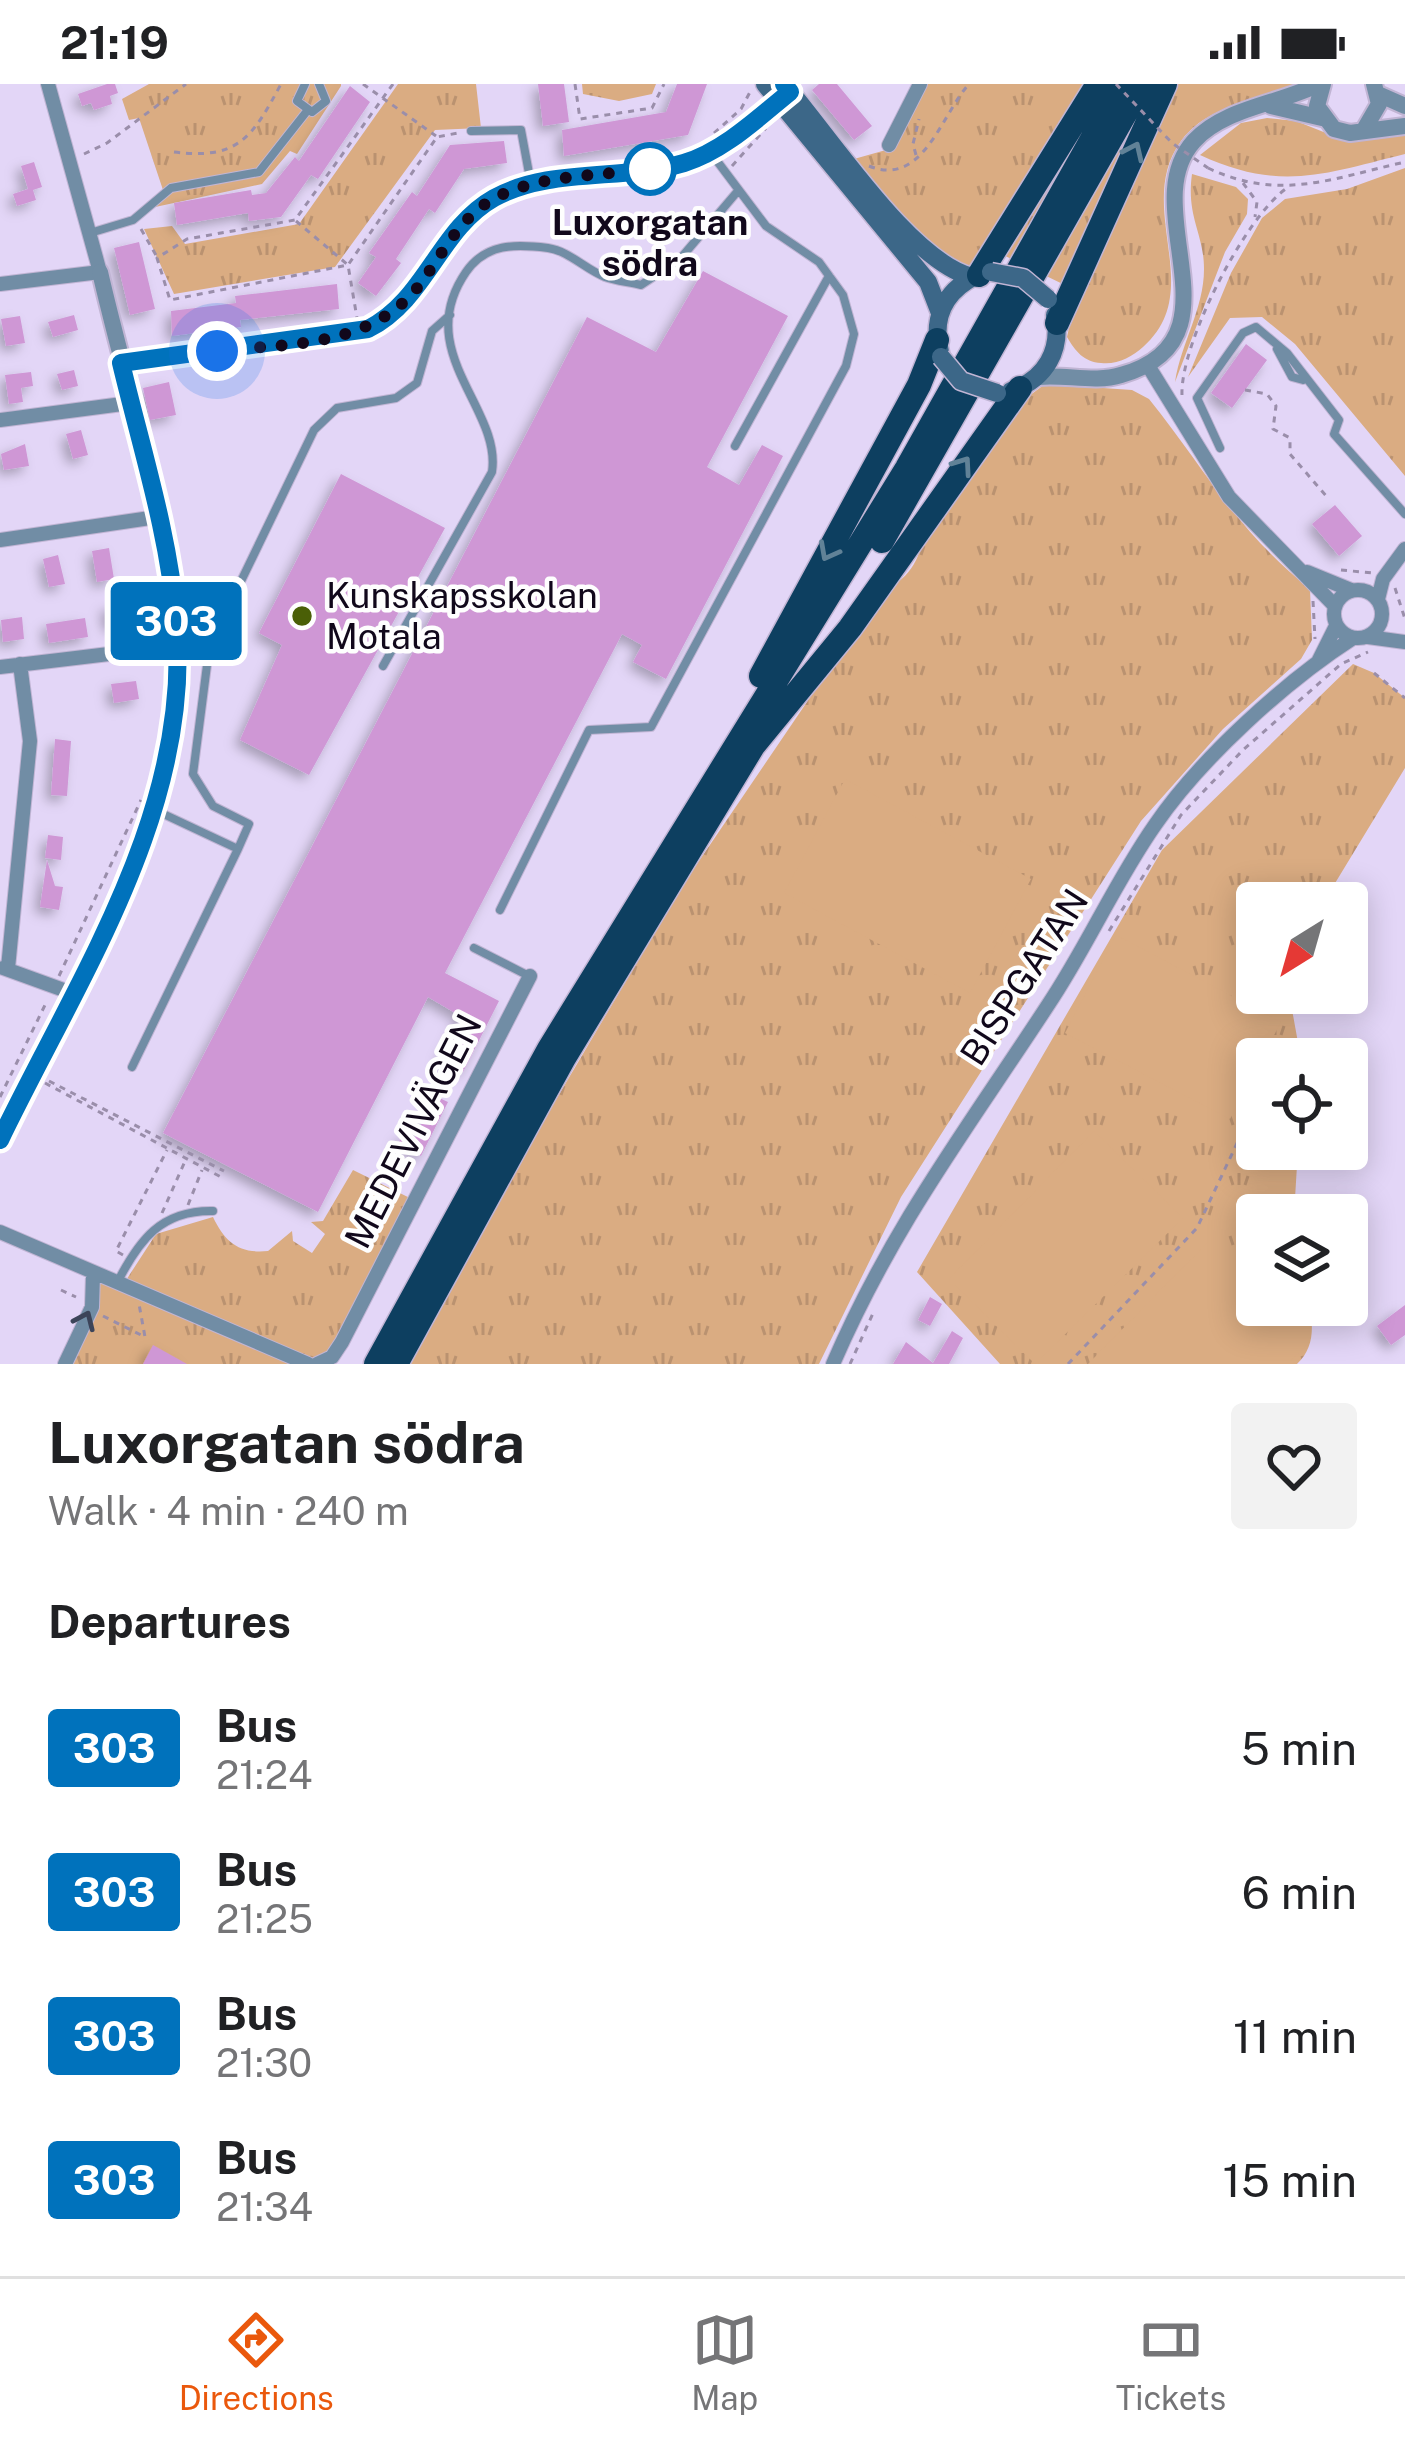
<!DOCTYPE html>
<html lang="en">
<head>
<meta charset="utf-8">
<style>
  body { margin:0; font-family:"Public Sans",sans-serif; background:#f2f2f2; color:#202124; height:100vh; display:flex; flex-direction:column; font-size:45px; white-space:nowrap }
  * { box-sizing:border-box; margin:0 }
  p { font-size:39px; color:#757577 }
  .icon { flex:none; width:66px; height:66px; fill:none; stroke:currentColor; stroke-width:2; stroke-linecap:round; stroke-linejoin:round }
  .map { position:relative; height:1280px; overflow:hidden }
  .side { display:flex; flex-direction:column; background:#fff; flex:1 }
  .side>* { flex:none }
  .badge { padding:0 24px; border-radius:9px; font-size:42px; line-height:78px }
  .needle { width:78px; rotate:217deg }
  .fabs { position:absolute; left:1236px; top:798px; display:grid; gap:24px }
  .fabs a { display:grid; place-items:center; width:132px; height:132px; border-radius:12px; background:#fff; box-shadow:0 6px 30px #0003; font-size:60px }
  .you { position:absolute; width:60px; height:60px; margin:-30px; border:9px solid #fff; border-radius:50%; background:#1a73e8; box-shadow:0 0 0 18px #1a73e833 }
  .map>.badge { position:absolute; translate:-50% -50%; box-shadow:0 0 0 6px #fff }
  h2 { padding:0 48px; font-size:45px; line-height:108px }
  .round { display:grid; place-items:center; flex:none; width:126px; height:126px; border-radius:12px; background:#f2f2f2 }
  .head { display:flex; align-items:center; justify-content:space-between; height:204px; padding:0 48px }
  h1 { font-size:57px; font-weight:700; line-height:90px }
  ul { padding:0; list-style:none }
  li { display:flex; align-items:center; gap:36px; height:144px; padding:0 48px }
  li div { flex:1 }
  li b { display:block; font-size:45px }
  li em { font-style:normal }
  li .badge { min-width:132px; font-weight:700; text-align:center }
  .status { display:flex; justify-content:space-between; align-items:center; height:84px; padding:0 60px; background:#fff; direction:ltr }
  .status svg { height:33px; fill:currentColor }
  .dock { display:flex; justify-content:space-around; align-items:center; height:168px; border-top:3px solid #e0e0e0; background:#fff; font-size:33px; color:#757577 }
  .dock a { display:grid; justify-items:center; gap:6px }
  .dock .current { color:#ea580c }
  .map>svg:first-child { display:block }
  .grass { fill:url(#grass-tufts) }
  .pitch { fill:#daac82 }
  .building { fill:#cf97d5; filter:url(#shadow) }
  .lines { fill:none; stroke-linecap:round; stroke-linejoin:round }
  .service-casing { stroke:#c1b5d4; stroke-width:10 }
  .minor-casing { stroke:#c1b5d4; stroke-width:16 }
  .tertiary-casing { stroke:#c1b5d4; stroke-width:20 }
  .secondary-casing { stroke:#c1b5d4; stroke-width:21 }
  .trunk-casing { stroke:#c1b5d4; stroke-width:27 }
  .path { stroke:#9a8eaa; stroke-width:3; stroke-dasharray:6 6; stroke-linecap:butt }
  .service { stroke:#718da5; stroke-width:8 }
  .minor { stroke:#718da5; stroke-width:14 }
  .tertiary { stroke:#718da5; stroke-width:16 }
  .secondary { stroke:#3c6788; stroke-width:18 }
  .trunk { stroke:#0d3f60; stroke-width:24 }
  .secondary-bridge-casing { stroke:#c1b5d4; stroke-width:21; stroke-linecap:butt }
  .path-bridge { stroke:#9a8eaa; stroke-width:3; stroke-dasharray:6 6; stroke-linecap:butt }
  .secondary-bridge { stroke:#3c6788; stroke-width:18 }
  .oneway { stroke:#618297 }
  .oneway2 { stroke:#3c4459 }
  .line-casing { stroke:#fff; stroke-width:27 }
  .line { stroke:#0072bc; stroke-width:18 }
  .walk { stroke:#11081b; stroke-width:12; stroke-dasharray:0 21.6 }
  .stop-dot { fill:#fff; stroke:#0072bc; stroke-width:6 }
  .poi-dot { fill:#4a5f07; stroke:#fefefe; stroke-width:4.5 }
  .labels { text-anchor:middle; stroke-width:9; stroke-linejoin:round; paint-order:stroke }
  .stop-label { font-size:36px; font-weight:bold; fill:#11081b; stroke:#fefefe }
  .poi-label { font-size:36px; fill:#11081b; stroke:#fefefe; text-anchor:start }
  .street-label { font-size:36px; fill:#11081b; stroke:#fefefe }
</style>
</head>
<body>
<div class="status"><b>21:19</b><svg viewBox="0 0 49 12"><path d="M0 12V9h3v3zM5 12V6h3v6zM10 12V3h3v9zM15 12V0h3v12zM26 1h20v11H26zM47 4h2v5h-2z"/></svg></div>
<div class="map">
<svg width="1405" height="1280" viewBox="0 0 1405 1280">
  <defs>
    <pattern id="grass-tufts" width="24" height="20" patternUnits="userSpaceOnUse" patternTransform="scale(3)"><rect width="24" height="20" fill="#daac82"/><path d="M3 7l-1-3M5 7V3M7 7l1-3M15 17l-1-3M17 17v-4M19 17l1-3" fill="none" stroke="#ba9270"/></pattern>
    <filter id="shadow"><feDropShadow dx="-5.5" dy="5.5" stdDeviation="6" flood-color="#0004"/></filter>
  </defs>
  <rect width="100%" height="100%" fill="#e3d6f7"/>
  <!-- grass -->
  <path class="grass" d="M149 0H341V2L297 70 290 67 262 100 146 125 164 109 139 34 129 36 122 15Z
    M398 0H476L481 44 435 46 335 183 174 210 144 145 172 142 185 160 299 140Z
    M582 0H656L652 10 619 17 583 10Z
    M919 0H1304C1263 15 1209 19 1181 57 1133 123 1208 206 1143 263 1132 273 1117 281 1101 279 1084 278 1075 267 1067 253L1077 207 991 165 972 182C925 179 882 109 854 75L893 64Z
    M1267 34 1296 37 1341 55 1405 49V70C1324 90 1280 108 1200 71L1241 39Z
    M1405 84V392L1295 260 1262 233 1230 234 1188 293 1231 189 1262 134 1285 115 1347 105Z
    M1192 90 1236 103 1248 115 1247 130 1225 168 1175 298C1181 259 1204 225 1204 185 1204 149 1186 133 1192 90Z
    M1045 300 1132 306 1149 315C1207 387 1234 444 1310 505L1312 556 1301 575 1223 645 1141 737 901 1113 819 1280H408L492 1124 682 802 883 506C906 498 922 475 922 451L1009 327Z
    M1353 580 1374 589 1405 614V684L1323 819H1257V909H1289L1301 975H1257V1065H1298L1294 1131H1257V1221H1309C1314 1243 1314 1264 1297 1280H1000L917 1188 1162 766Z
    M353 1086 416 1117 333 1280H65L95 1193 121 1204 156 1150 213 1133C225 1158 239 1170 268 1167L292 1147 293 1157 312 1169 325 1150 311 1138 323 1137Z"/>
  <!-- pitch -->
  <path class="pitch" d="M845 695 1031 795 970 909 784 809Z
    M1116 851 1281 938 1230 1035 1065 949Z
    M1094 1047 1183 1134 1035 1280 949 1195Z
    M1208 1158 1257 1207V1221H1272L1309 1258 1288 1280H1088Z"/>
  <!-- building -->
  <path class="building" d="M107 0H115L118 9 110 12 112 20 94 26 91 19 82 22 78 10Z
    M538 0H564L569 38 543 42Z
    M677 0H707L688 51 564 72 562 46 666 28Z
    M819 0H837L872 42 854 56 812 6Z
    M350 2 370 18 318 95 311 91 281 133 249 137 248 129 177 141 174 119 251 106 252 111 266 109 295 73 299 77Z
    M504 57 507 79 464 85 435 129 429 125 396 175 401 179 376 212 358 199 376 173 369 169 412 108 417 112 450 61Z
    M34 78 42 103 33 106 36 116 17 122 13 110 28 105 21 82Z
    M139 158 155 225 130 231 114 164Z
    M703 187 788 232 707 383 739 401 762 361 783 372 666 595 633 578 642 561 622 550 445 889 499 917 463 988 441 976 462 933 428 913 318 1128 163 1049 587 233 656 268Z
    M337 200 339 225 240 236 241 243 172 252 171 227 236 219 235 212Z
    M74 231 78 246 53 253 48 238Z
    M20 232 25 259 6 262 1 235Z
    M1246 260 1267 276 1232 324 1211 309Z
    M74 286 78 302 62 306 57 290Z
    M31 288 33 302 21 304 23 318 9 320 5 291Z
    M169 298 176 331 150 336 143 304Z
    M81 346 88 371 73 375 66 350Z
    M25 360 29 382 4 386 1 370Z
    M341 390 445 444 309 691 240 656 282 561 259 549Z
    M1335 421 1362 452 1339 472 1312 440Z
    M109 464 114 495 97 498 92 467Z
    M58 471 65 500 49 503 43 475Z
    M125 519 129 539 109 543 105 523Z
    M22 533 24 555 3 558 1 536Z
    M85 534 88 553 49 559 46 540Z
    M136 597 139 615 114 619 111 600Z
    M55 655 71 657 67 712 51 711Z
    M48 751 63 753 61 776 45 774Z
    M47 776 55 802 63 803 59 826 40 823Z
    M435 1012 448 1018 421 1072 398 1060 403 1049 414 1055Z
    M930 1213 942 1220 930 1242 918 1236Z
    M1405 1221V1251L1391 1261 1377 1242Z
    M952 1247 963 1254 949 1280H893L906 1258 933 1279Z
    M153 1261 187 1280H143Z"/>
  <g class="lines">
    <defs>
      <path id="service" d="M305 0 297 17 312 28 326 17 319 0
        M471 47 521 46 531 100
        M90 149 133 136 171 104 259 88 307 27
        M1277 265 1292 293 1303 296
        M735 362 829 192
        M1220 364 1197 314 1243 249 1256 243 1287 269 1339 336 1334 350 1405 430
        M210 558 193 690 213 722 249 740 238 765
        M177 561 201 560 215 551 314 346 337 324 396 314 417 299 432 247 450 231
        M383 582 492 388C502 324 411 268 466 188 486 159 515 160 548 164 569 167 585 185 605 193 616 197 629 198 641 201L680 175 737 108
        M500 826 589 646 651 643 846 282 854 250 843 211 819 178 766 142 711 69
        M474 864 529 892
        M132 983 238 765 157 727
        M117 1199C139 1156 161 1126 213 1127"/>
      <path id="minor" d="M889 61 920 0
        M0 200 100 188 48 0
        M121 279 367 245C426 216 439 144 495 114 551 83 625 97 686 78 723 67 756 35 785 12
        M1147 280 1229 413 1335 522
        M0 336 130 319
        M0 456 157 433
        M1307 488 1351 506
        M1334 530a24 24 0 1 1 48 0a24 24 0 1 1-48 0Z
        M1378 515 1383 495 1405 465
        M1368 553 1405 558
        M1318 578 1336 542
        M0 583 134 567
        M3 884 72 909
        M8 884 30 657 20 580
        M0 1148 308 1280
        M65 1280 92 1223 93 1190
        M317 1280 332 1273 342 1258 530 892
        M833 1280C893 1141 967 1045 1048 921 1087 863 1115 798 1155 741 1200 675 1286 597 1353 554"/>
      <path id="tertiary" d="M1323 0 1317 22 1334 45 1350 49 1405 42
        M1378 10 1405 22
        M1271 22 1322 34
        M1365 44 1379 20 1374 0
        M1038 293C1065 290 1095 299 1121 291 1247 256 1133 124 1194 57 1224 24 1279 20 1319 0
        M0 1056C51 950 120 837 155 726 211 548 140 362 100 188"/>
      <path id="secondary" d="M765 0 928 198 940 229
        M784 0C829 51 909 177 972 193
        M940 268C932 235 944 208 975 192
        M1011 307C1046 295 1062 266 1055 231"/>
      <path id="trunk" d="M979 191 1098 0
        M1057 239 1165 0
        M882 457 1142 0
        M761 592 919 301 937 256
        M754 661 850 544 1020 304
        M376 1280 549 965 907 384 1123 0
        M396 1280 564 974 758 654"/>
    </defs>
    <!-- service casing -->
    <use href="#service" class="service-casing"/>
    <!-- minor casing -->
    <use href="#minor" class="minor-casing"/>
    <!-- tertiary casing -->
    <use href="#tertiary" class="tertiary-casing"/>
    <!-- secondary casing -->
    <use href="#secondary" class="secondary-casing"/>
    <!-- trunk casing -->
    <use href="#trunk" class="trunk-casing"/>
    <!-- path -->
    <path class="path" d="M363 0 436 52
      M393 0 295 136 187 155 157 174 170 216 348 181 437 53 458 49
      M575 0 580 35 652 24 664 0
      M714 49 741 25 750 8
      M174 68C238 76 252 54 281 0
      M84 70 107 59 186 0
      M916 71 913 60 919 35
      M732 82 766 44
      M869 82C923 104 941 31 969 0
      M1208 84C1280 118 1333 94 1405 78
      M1243 99 1257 118 1255 133
      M296 137 348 181 357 234
      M141 145 157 173
      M1245 306 1267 310 1276 322 1273 345 1290 354V370L1327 413
      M1182 311C1180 260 1245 133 1287 104
      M1341 486 1373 489
      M1395 504 1405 535
      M1313 517 1315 555
      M1374 589 1405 614
      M1109 847 1181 731 1243 666 1341 580 1368 568
      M59 892 141 716
      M49 997 224 1087
      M45 999 221 1093
      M0 1013 47 917
      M188 1121 202 1086
      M162 1129 186 1075
      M123 1171 116 1167 167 1066
      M61 1206 76 1213
      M103 1232 145 1253 139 1220
      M850 1280 874 1227
      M1068 1280 1197 1144 1257 1017"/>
    <!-- service -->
    <use href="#service" class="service"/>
    <!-- minor -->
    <use href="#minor" class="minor"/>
    <!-- tertiary -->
    <use href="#tertiary" class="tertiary"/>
    <!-- secondary -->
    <use href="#secondary" class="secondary"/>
    <!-- trunk -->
    <use href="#trunk" class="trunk"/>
    <defs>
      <path id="secondary-bridge" d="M991 188 1023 194 1048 215
        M941 273 961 297 997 309"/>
    </defs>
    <!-- secondary-bridge casing -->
    <use href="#secondary-bridge" class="secondary-bridge-casing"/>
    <!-- path-bridge -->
    <path class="path-bridge" d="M1116 0 1172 59 1208 84"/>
    <!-- secondary-bridge -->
    <use href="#secondary-bridge" class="secondary-bridge"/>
  </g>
  <!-- one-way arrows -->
  <defs><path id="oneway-chevron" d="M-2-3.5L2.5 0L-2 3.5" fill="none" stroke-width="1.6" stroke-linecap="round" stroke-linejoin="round" transform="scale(3)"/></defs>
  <g class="oneway">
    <use href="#oneway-chevron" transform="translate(1134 67) rotate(-65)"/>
    <use href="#oneway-chevron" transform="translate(963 381) rotate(-55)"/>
    <use href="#oneway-chevron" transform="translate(828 468) rotate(118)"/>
  </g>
  <use class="oneway2" href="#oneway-chevron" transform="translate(85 1236) rotate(-66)"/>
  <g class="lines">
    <defs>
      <path id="line" d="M0 1056C78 894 193 725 176 537 169 450 141 363 121 279L368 245C426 216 439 145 494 114 550 83 623 97 684 79 724 67 759 33 790 8L784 0"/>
    </defs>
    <!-- line casing -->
    <use href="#line" class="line-casing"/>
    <!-- line -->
    <use href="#line" class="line"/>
    <!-- walk -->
    <path class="walk" d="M217 267C294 259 375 264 424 195 445 165 463 130 497 113 541 90 602 92 650 85"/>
  </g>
  <!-- markers -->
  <circle class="stop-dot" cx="650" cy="85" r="24"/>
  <circle class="poi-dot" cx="302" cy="532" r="12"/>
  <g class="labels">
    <!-- stop labels -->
    <g class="stop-label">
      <text x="650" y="151">Luxorgatan<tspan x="650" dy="41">södra</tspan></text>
    </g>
    <!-- poi labels -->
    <g class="poi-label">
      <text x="326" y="524">Kunskapsskolan<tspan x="326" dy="41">Motala</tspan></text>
    </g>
    <!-- street labels -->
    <g class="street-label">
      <text transform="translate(1024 893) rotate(-57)" y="13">BISPGATAN</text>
      <text transform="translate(413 1047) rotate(-63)" y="13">MEDEVIVÄGEN</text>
    </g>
  </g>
</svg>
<div class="fabs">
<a><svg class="needle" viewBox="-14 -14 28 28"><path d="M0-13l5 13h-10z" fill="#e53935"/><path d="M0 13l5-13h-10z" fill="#757577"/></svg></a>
<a><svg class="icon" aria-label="locate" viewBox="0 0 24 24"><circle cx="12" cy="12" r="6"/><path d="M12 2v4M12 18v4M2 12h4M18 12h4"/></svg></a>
<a><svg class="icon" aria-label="layers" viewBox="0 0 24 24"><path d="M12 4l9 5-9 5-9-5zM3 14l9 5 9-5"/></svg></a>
</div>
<div class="you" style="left:217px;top:267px"></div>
<b class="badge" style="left:176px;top:537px;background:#0072bc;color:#fff">303</b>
</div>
<section class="side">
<div class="head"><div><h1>Luxorgatan södra</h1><p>Walk · 4 min · 240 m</p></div><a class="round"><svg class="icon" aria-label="heart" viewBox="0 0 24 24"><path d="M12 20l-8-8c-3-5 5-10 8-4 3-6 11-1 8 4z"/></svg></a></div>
<h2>Departures</h2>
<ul>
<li><span class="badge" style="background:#0072bc;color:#fff">303</span><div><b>Bus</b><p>21:24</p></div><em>5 min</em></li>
<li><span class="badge" style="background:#0072bc;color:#fff">303</span><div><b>Bus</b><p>21:25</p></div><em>6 min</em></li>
<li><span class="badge" style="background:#0072bc;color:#fff">303</span><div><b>Bus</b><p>21:30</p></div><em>11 min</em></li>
<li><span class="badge" style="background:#0072bc;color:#fff">303</span><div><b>Bus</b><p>21:34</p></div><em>15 min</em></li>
</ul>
</section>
<nav class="dock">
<a class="current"><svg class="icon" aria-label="directions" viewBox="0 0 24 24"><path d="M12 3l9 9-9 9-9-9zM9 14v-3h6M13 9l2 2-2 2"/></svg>Directions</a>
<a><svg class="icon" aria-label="map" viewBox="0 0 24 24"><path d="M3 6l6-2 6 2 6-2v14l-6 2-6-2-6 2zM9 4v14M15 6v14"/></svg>Map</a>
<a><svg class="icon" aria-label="tickets" viewBox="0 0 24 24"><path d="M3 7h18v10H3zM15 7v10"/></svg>Tickets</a>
</nav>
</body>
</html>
